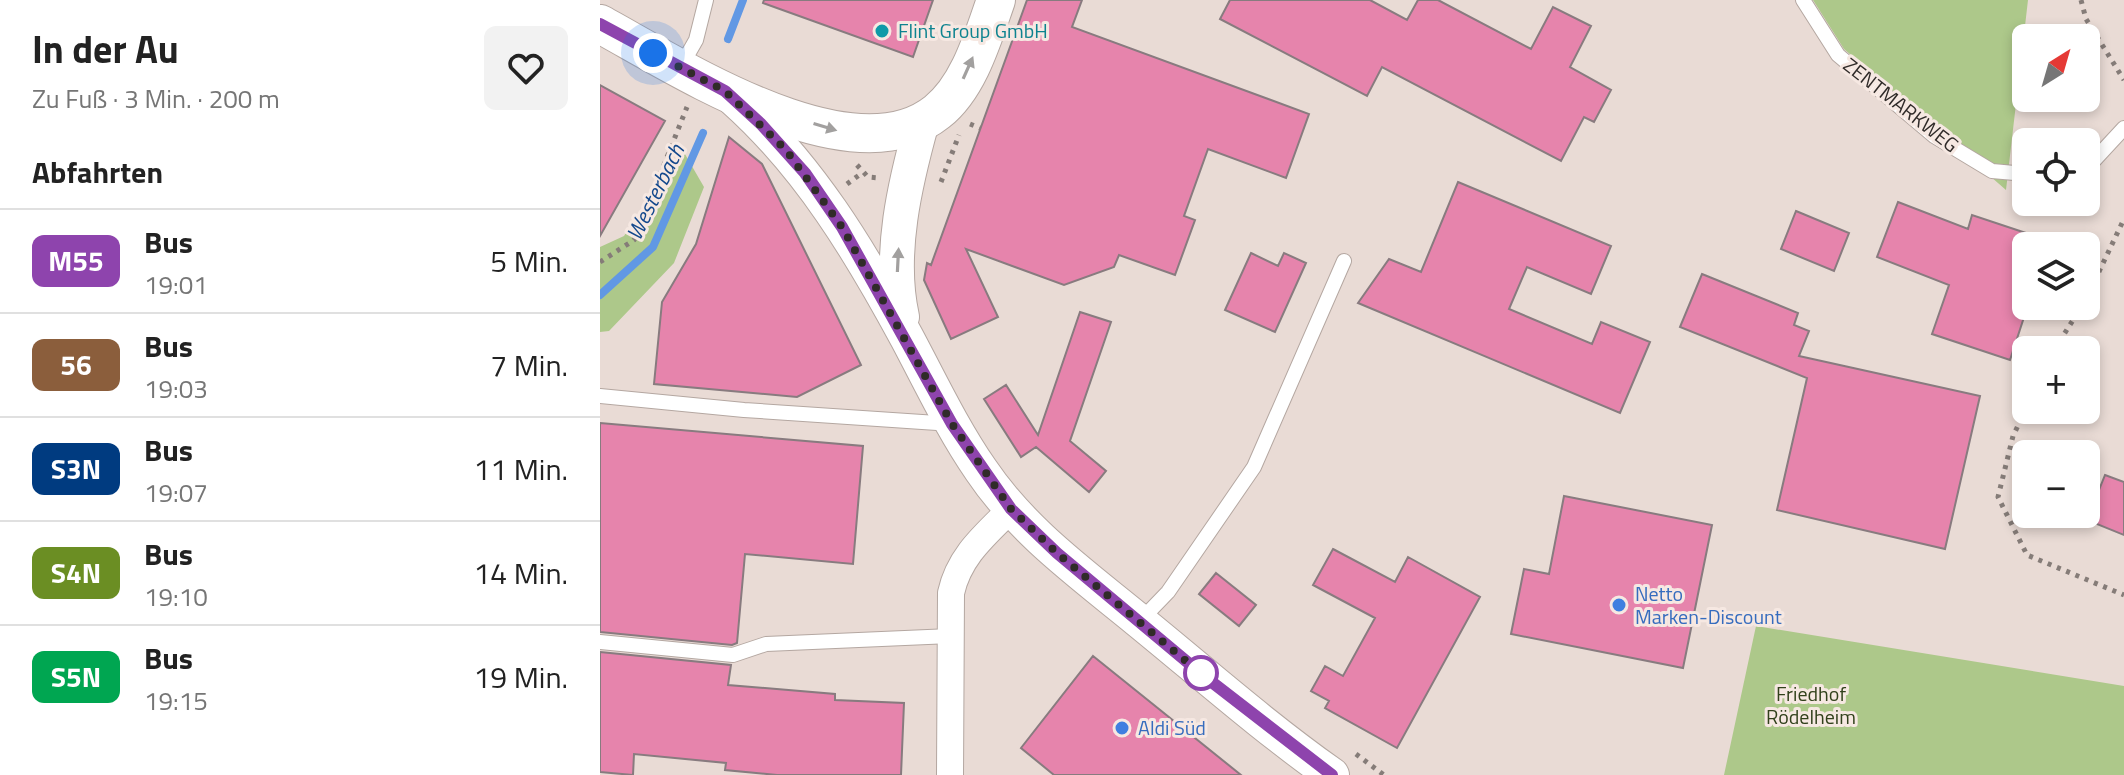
<!DOCTYPE html>
<html lang="de">
<head>
<meta charset="utf-8">
<style>
  body { margin:0; font-family:"Titillium Web",sans-serif; background:#f2f2f2; color:#222; height:100vh; display:flex; flex-direction:column; font-size:30px; white-space:nowrap }
  * { box-sizing:border-box; margin:0 }
  p { font-size:26px; color:#767676 }
  .icon { flex:none; width:44px; height:44px; fill:none; stroke:currentColor; stroke-width:2; stroke-linecap:round; stroke-linejoin:round }
  .map { position:relative; flex:1; overflow:hidden }
  .side { display:flex; flex-direction:column; background:#fff; width:600px }
  .side>* { flex:none }
  .badge { padding:0 16px; border-radius:12px; font-size:28px; line-height:52px }
  .needle { width:52px; rotate:37deg }
  .controls { position:absolute; left:1412px; top:24px; display:grid; gap:16px }
  .controls a { display:grid; place-items:center; width:88px; height:88px; border-radius:12px; background:#fff; box-shadow:0 4px 12px #0003; font-size:40px }
  .you { position:absolute; width:40px; height:40px; margin:-20px; border:6px solid #fff; border-radius:50%; background:#1a73e8; box-shadow:0 0 0 12px #1a73e833 }
  .map>.badge { position:absolute; translate:-50% -50%; box-shadow:0 0 0 4px #fff }
  h2 { padding:0 32px; font-size:30px; line-height:72px }
  .round { display:grid; place-items:center; flex:none; width:84px; height:84px; border-radius:12px; background:#f2f2f2 }
  .headline { display:flex; align-items:center; justify-content:space-between; height:136px; padding:0 32px }
  h1 { font-size:38px; font-weight:700; line-height:60px }
  ul { padding:0; list-style:none }
  li { display:flex; align-items:center; gap:24px; height:104px; padding:0 32px; border-top:2px solid #e0e0e0 }
  li div { flex:1 }
  li b { display:block; font-size:30px }
  li em { font-style:normal }
  li .badge { min-width:88px; font-weight:700; text-align:center }
  main { display:flex; flex:1; min-height:0 }
  .map>svg:first-child { display:block }
  .green { fill:#adc88a }
  .lines { fill:none; stroke-linecap:round; stroke-linejoin:round }
  .stream { stroke:#6198e4; stroke-width:8 }
  .building { fill:#e684ac; stroke:#887b7f; stroke-width:2 }
  .service-casing { stroke:#b4a7a1; stroke-width:16 }
  .minor-casing { stroke:#b4a7a1; stroke-width:28 }
  .tertiary-casing { stroke:#b4a7a1; stroke-width:36 }
  .secondary-casing { stroke:#b4a7a1; stroke-width:40 }
  .path { stroke:#857c78; stroke-width:5; stroke-dasharray:4 6; stroke-linecap:butt }
  .service { stroke:#fff; stroke-width:14 }
  .minor { stroke:#fff; stroke-width:26 }
  .tertiary { stroke:#fff; stroke-width:34 }
  .secondary { stroke:#fff; stroke-width:38 }
  .oneway { fill:#a2a09f }
  .line-casing { stroke:#fff; stroke-width:18 }
  .line { stroke:#8e44ad; stroke-width:12 }
  .walk { stroke:#302b29; stroke-width:8; stroke-dasharray:0 14.4 }
  .culture-dot { fill:#0f9aa8; stroke:#f6e8e2; stroke-width:3 }
  .shop-dot { fill:#3f7fe0; stroke:#f6e8e2; stroke-width:3 }
  .stop-dot { fill:#fff; stroke:#8e44ad; stroke-width:4 }
  .labels { text-anchor:middle; stroke-width:6; stroke-linejoin:round; paint-order:stroke }
  .culture-label { font-size:20px; fill:#0d838f; stroke:#f6e8e2; text-anchor:start }
  .street-label { font-size:20px; fill:#302b29; stroke:#f6e8e2 }
  .shop-label { font-size:20px; fill:#366cbe; stroke:#f6e8e2; text-anchor:start }
  .park-label { font-size:20px; fill:#31411b; stroke:#f6e8e2 }
  .water-label { font-size:22px; font-style:italic; fill:#13488c; stroke:#f6e8e2 }
</style>
</head>
<body>
<main>
<section class="side">
<div class="headline"><div><h1>In der Au</h1><p>Zu Fuß · 3 Min. · 200 m</p></div><a class="round"><svg class="icon" aria-label="heart" viewBox="0 0 24 24"><path d="M12 20l-8-8c-3-5 5-10 8-4 3-6 11-1 8 4z"/></svg></a></div>
<h2>Abfahrten</h2>
<ul>
<li><span class="badge" style="background:#8e44ad;color:#fff">M55</span><div><b>Bus</b><p>19:01</p></div><em>5 Min.</em></li>
<li><span class="badge" style="background:#8b5e3c;color:#fff">56</span><div><b>Bus</b><p>19:03</p></div><em>7 Min.</em></li>
<li><span class="badge" style="background:#003b80;color:#fff">S3N</span><div><b>Bus</b><p>19:07</p></div><em>11 Min.</em></li>
<li><span class="badge" style="background:#6b8e23;color:#fff">S4N</span><div><b>Bus</b><p>19:10</p></div><em>14 Min.</em></li>
<li><span class="badge" style="background:#00a651;color:#fff">S5N</span><div><b>Bus</b><p>19:15</p></div><em>19 Min.</em></li>
</ul>
</section>
<div class="map">
<svg width="1524" height="775" viewBox="0 0 1524 775">
  <rect width="100%" height="100%" fill="#e9dbd5"/>
  <!-- green -->
  <path class="green" d="M1213 0H1428L1406 190 1244 49Z
    M82 149 104 187 74 263 9 331 0 332V247L24 236Z
    M1156 626 1524 686V775H1124Z"/>
  <g class="lines">
    <!-- stream -->
    <path class="stream" d="M128 39 143 0
      M0 295 53 247 103 133"/>
  </g>
  <!-- building -->
  <path class="building" d="M164 0H333L313 57 163 3Z
    M427 0H482L472 27 709 114 686 178 608 149 584 216 595 220 575 275 519 255 514 267 464 285 366 249 398 317 351 339 324 280 327 263 331 265Z
    M630 0H770L807 20 818 0H838L931 49 953 7 991 26 970 67 1011 90 994 122 984 117 961 161 782 67 767 96 620 19Z
    M0 85 65 121 0 236Z
    M129 137 162 164 261 365 197 397 54 384 62 302 96 244Z
    M858 182 1011 246 991 294 927 267 909 309 992 344 1001 322 1050 342 1020 413 758 303 789 259 821 272Z
    M1298 202 1368 229 1372 215 1426 233V311L1410 360 1332 334 1349 285 1277 257Z
    M1196 211 1249 233 1234 271 1181 249Z
    M651 253 678 266 684 253 706 263 675 332 625 310Z
    M1102 274 1198 313 1194 325 1209 331 1199 356 1380 396 1345 549 1177 510 1207 378 1080 327Z
    M480 312 511 322 470 441 506 471 489 492 436 447 421 457 384 399 406 385 438 435Z
    M0 423 263 446 253 564 145 554 137 643 132 645 0 632Z
    M1505 475 1524 482V535L1487 520Z
    M964 496 1112 525 1083 668 911 634 924 569 949 574Z
    M733 549 795 582 808 557 880 597 797 748 725 708 729 701 711 691 725 666 743 676 775 618 713 585Z
    M616 573 656 605 639 626 599 594Z
    M0 652 131 665 128 685 235 694V700L304 703 301 775H177L125 770 126 763 34 754 33 775 0 772Z
    M493 656 641 775H454L421 748Z"/>
  <g class="lines">
    <defs>
      <path id="service" d="M1203 0 1238 55 1334 136 1392 171 1426 174
        M80 68 96 40 106 0
        M1486 169 1524 128
        M0 396 144 410 352 424
        M540 621 568 592 654 467 744 261
        M0 642 133 655 166 644 351 636"/>
      <path id="minor" d="M350 775 351 593C359 556 385 535 411 509"/>
      <path id="tertiary" d="M134 99C209 166 260 251 307 338 331 383 352 428 381 470 422 531 482 574 538 620 602 672 664 727 732 775
        M302 317C288 254 305 183 322 122"/>
      <path id="secondary" d="M0 24C79 67 252 180 337 112 369 87 383 37 396 0"/>
    </defs>
    <!-- service casing -->
    <use href="#service" class="service-casing"/>
    <!-- minor casing -->
    <use href="#minor" class="minor-casing"/>
    <!-- tertiary casing -->
    <use href="#tertiary" class="tertiary-casing"/>
    <!-- secondary casing -->
    <use href="#secondary" class="secondary-casing"/>
    <!-- path -->
    <path class="path" d="M1481 0 1486 19 1524 80
      M370 124 380 128
      M257 165 268 177 280 178
      M341 182 359 135
      M247 184 262 173
      M0 262 34 240 87 107
      M1486 299 1524 219
      M1454 350 1482 306
      M1426 409 1413 436 1398 497 1427 555 1524 595
      M756 754 784 775"/>
    <!-- service -->
    <use href="#service" class="service"/>
    <!-- minor -->
    <use href="#minor" class="minor"/>
    <!-- tertiary -->
    <use href="#tertiary" class="tertiary"/>
    <!-- secondary -->
    <use href="#secondary" class="secondary"/>
  </g>
  <!-- one-way arrows -->
  <defs><path id="oneway-solid" d="M-6-.8H1V-3.2L6.5 0L1 3.2V.8H-6Z" transform="scale(2)"/></defs>
  <g class="oneway">
    <use href="#oneway-solid" transform="translate(368 68) rotate(-66)"/>
    <use href="#oneway-solid" transform="translate(225 127) rotate(17)"/>
    <use href="#oneway-solid" transform="translate(298 260) rotate(-87)"/>
  </g>
  <g class="lines">
    <defs>
      <path id="line" d="M0 24 125 91 161 124 205 173 242 227 352 424 411 509 457 553 604 676 732 775"/>
    </defs>
    <!-- line casing -->
    <use href="#line" class="line-casing"/>
    <!-- line -->
    <use href="#line" class="line"/>
    <!-- walk -->
    <path class="walk" d="M53 53 125 91 186 150 242 227 352 424 411 509 457 553 604 676 601 673"/>
  </g>
  <!-- markers -->
  <circle class="culture-dot" cx="282" cy="31" r="8"/>
  <g class="shop-dot">
    <circle cx="1019" cy="605" r="8"/>
    <circle cx="522" cy="728" r="8"/>
  </g>
  <circle class="stop-dot" cx="601" cy="673" r="16"/>
  <g class="labels">
    <!-- culture labels -->
    <g class="culture-label">
      <text x="298" y="38">Flint Group GmbH</text>
    </g>
    <!-- street labels -->
    <g class="street-label">
      <text transform="translate(1301 105) rotate(38)" y="7">ZENTMARKWEG</text>
    </g>
    <!-- shop labels -->
    <g class="shop-label">
      <text x="1035" y="601">Netto<tspan x="1035" dy="23">Marken-Discount</tspan></text>
      <text x="538" y="735">Aldi Süd</text>
    </g>
    <!-- park labels -->
    <g class="park-label">
      <text x="1211" y="701">Friedhof<tspan x="1211" dy="23">Rödelheim</tspan></text>
    </g>
    <!-- water labels -->
    <g class="water-label">
      <text transform="translate(55 192) rotate(-64)" y="8">Westerbach</text>
    </g>
  </g>
</svg>
<div class="controls">
<a><svg class="needle" viewBox="-14 -14 28 28"><path d="M0-13l5 13h-10z" fill="#e53935"/><path d="M0 13l5-13h-10z" fill="#767676"/></svg></a>
<a><svg class="icon" aria-label="locate" viewBox="0 0 24 24"><circle cx="12" cy="12" r="6"/><path d="M12 2v4M12 18v4M2 12h4M18 12h4"/></svg></a>
<a><svg class="icon" aria-label="layers" viewBox="0 0 24 24"><path d="M12 4l9 5-9 5-9-5zM3 14l9 5 9-5"/></svg></a>
<a>+</a>
<a>−</a>
</div>
<div class="you" style="left:53px;top:53px"></div>
</div>
</main>
</body>
</html>
